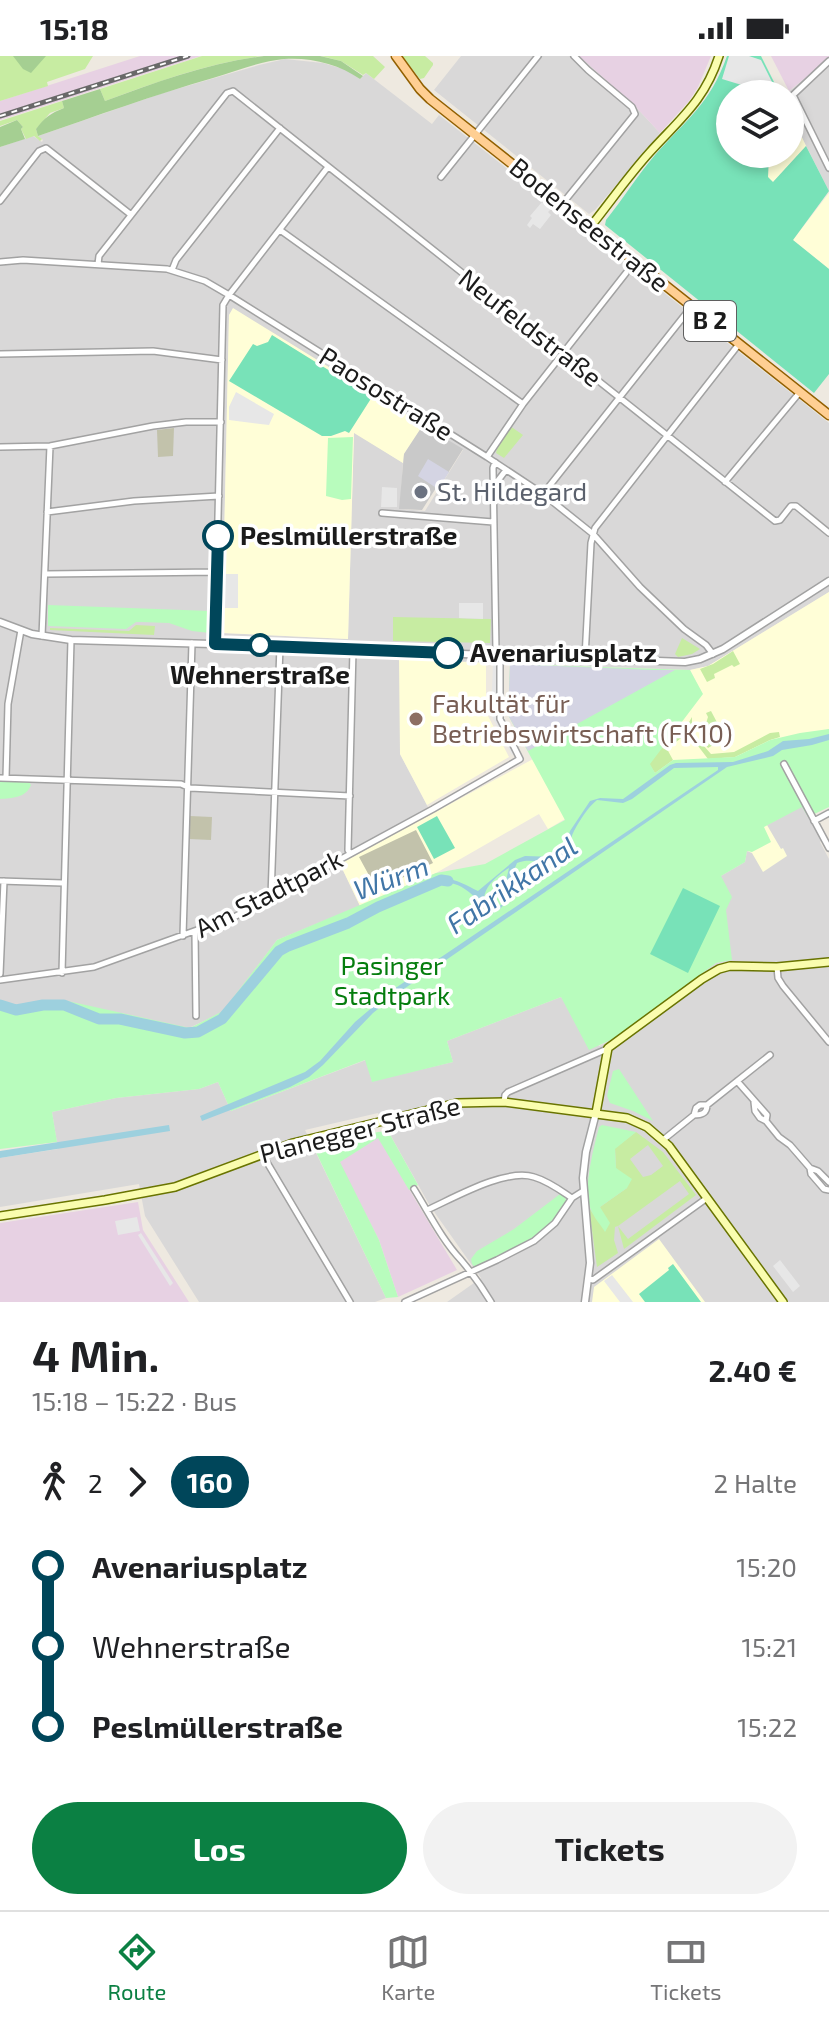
<!DOCTYPE html>
<html lang="de">
<head>
<meta charset="utf-8">
<style>
  body { margin:0; font-family:"Exo 2",sans-serif; background:#f2f2f2; color:#202124; height:100vh; display:flex; flex-direction:column; font-size:30px; white-space:nowrap }
  * { box-sizing:border-box; margin:0 }
  p { font-size:26px; color:#757577 }
  .icon { flex:none; width:44px; height:44px; fill:none; stroke:currentColor; stroke-width:2; stroke-linecap:round; stroke-linejoin:round }
  .map { position:relative; height:1246px; overflow:hidden }
  .panel { display:flex; flex-direction:column; background:#fff; flex:1 }
  .panel>* { flex:none }
  .badge { padding:0 16px; border-radius:26px; font-size:28px; line-height:52px }
  .buttons { position:absolute; left:716px; top:24px; display:grid; gap:16px }
  .buttons a { display:grid; place-items:center; width:88px; height:88px; border-radius:50%; background:#fff; box-shadow:0 4px 12px #0003; font-size:40px }
  .map>.badge { position:absolute; translate:-50% -50%; box-shadow:0 0 0 4px #fff }
  .legs { display:flex; align-items:center; gap:12px; height:88px; padding:0 32px; font-size:26px }
  .legs p { margin-inline-start:auto }
  .head { display:flex; align-items:center; justify-content:space-between; height:136px; padding:0 32px }
  h1 { font-size:44px; font-weight:700; line-height:60px }
  .action { display:flex; gap:16px; margin-top:auto; padding:16px 32px }
  .action a { flex:1; height:92px; border-radius:48px; background:#0b8043; color:#fff; font-size:32px; font-weight:700; line-height:92px; text-align:center }
  .action a+a { background:#f2f2f2; color:#202124 }
  ul { padding:0 32px; list-style:none }
  li { display:flex; align-items:center; gap:28px; height:80px; font-size:30px }
  li i { display:grid; place-items:center; width:12px; height:100%; margin:0 10px; background:currentColor }
  li i::after { content:''; width:20px; height:20px; margin:-10px; border:6px solid; border-radius:50%; background:#fff }
  li p { margin-inline-start:auto }
  li:first-child i { background:linear-gradient(#0000 50%,currentColor 0) }
  li:last-child i { background:linear-gradient(currentColor 50%,#0000 0) }
  .status { display:flex; justify-content:space-between; align-items:center; height:56px; padding:0 40px; background:#fff; direction:ltr }
  .status svg { height:22px; fill:currentColor }
  .menu { display:flex; justify-content:space-around; align-items:center; height:112px; border-top:2px solid #e0e0e0; background:#fff; font-size:22px; color:#757577 }
  .menu a { display:grid; justify-items:center; gap:4px }
  .menu .on { color:#0b8043 }
  .map>svg:first-child { display:block }
  .residential { fill:#d9d8d8; fill-rule:evenodd }
  .industrial { fill:#e7d1e3 }
  .education { fill:#fffed7 }
  .religious { fill:#c9c9c9 }
  .construction { fill:#c2c2ab }
  .grass { fill:#c7eca2; fill-rule:evenodd }
  .forest { fill:#a5cf92 }
  .park { fill:#b8fcbd }
  .pitch { fill:#78e2b8 }
  .parking { fill:#e7e7e7 }
  .plaza { fill:#d4d4e3 }
  .water { fill:#9dd0de; fill-rule:evenodd }
  .lines { fill:none; stroke-linecap:round; stroke-linejoin:round }
  .river { stroke:#9dd0de; stroke-width:11 }
  .minor-casing { stroke:#a2a2a2; stroke-width:8 }
  .tertiary-casing { stroke:#a2a2a2; stroke-width:9 }
  .secondary-casing { stroke:#697400; stroke-width:10 }
  .primary-casing { stroke:#926000; stroke-width:11 }
  .minor { stroke:#fff; stroke-width:5 }
  .tertiary { stroke:#fff; stroke-width:6 }
  .secondary { stroke:#fafdaf; stroke-width:7 }
  .primary { stroke:#ffcf93; stroke-width:8 }
  .rail-casing { stroke:#696969; stroke-width:5 }
  .rail { stroke:#fff; stroke-width:2; stroke-dasharray:6; stroke-linecap:butt }
  .line-1-casing { stroke:#fff; stroke-width:18 }
  .line-1 { stroke:#00465a; stroke-width:12 }
  .worship-dot { fill:#6b7280; stroke:#fff; stroke-width:3 }
  .stop-1-dot { fill:#fff; stroke:#00465a; stroke-width:4 }
  .education-dot { fill:#8d6e63; stroke:#fff; stroke-width:3 }
  .labels { text-anchor:middle; stroke-width:7; stroke-linejoin:round; paint-order:stroke }
  .shield { fill:#fff; stroke:#5f5f5f; stroke-width:2 }
  .shield-label { font-size:24px; font-weight:bold; fill:#1b1b1b }
  .street-label { font-size:26px; fill:#1b1b1b; stroke:#fff }
  .worship-label { font-size:26px; fill:#5b616d; stroke:#fff; text-anchor:start }
  .stop-label { font-size:26px; font-weight:bold; fill:#1b1b1b; stroke:#fff; text-anchor:start }
  .education-label { font-size:26px; fill:#785e54; stroke:#fff; text-anchor:start }
  .park-label { font-size:26px; fill:#057d0e; stroke:#fff }
  .water-label { font-size:28px; font-style:italic; fill:#4176a7; stroke:#fff }
</style>
</head>
<body>
<div class="status"><b>15:18</b><svg viewBox="0 0 49 12"><path d="M0 12V9h3v3zM5 12V6h3v6zM10 12V3h3v9zM15 12V0h3v12zM26 1h20v11H26zM47 4h2v5h-2z"/></svg></div>
<div class="map">
<svg width="829" height="1246" viewBox="0 0 829 1246">
  <rect width="100%" height="100%" fill="#eee9e0"/>
  <!-- residential -->
  <path class="residential" d="M461 0H579L633 48 660 77 595 154 589 158 434 34Z
    M828 2 829 3V135L790 58V38H786Z
    M285 3 323 7 347 14 360 23 366 17 432 68 439 59 829 367V536L708 610 690 614 400 603V698L431 757 340 808 360 850 277 884 223 956 189 972 5 955 0 952V91L33 80 42 86 43 84 38 80 163 37 259 9ZM233 253 463 394 425 455 400 453 403 407 354 376 348 583 222 577 229 259Z
    M781 711 822 784 820 786 829 803V1246H447L481 1222 430 1150 378 1057 305 1074 386 1242 375 1246H199L145 1160 139 1128 0 1151V1102L58 1093 52 1056 116 1042 199 1033 218 1026 231 1055 366 1004 372 1025 453 1006 447 985 561 941 599 990 617 981 699 919 716 907 731 904 721 820 745 806 747 795Z"/>
  <!-- industrial -->
  <path class="industrial" d="M140 0H201L0 64V45Z
    M579 0H711L698 31 689 45 660 77 633 48Z
    M771 0H829V3L789 35Z
    M378 1081 457 1214 398 1241 379 1184 339 1106Z
    M138 1146 143 1174 189 1246H0V1167Z"/>
  <!-- education -->
  <path class="education" d="M794 65 806 90 773 126 768 122 769 98H790V70Z
    M829 137V213L793 184Z
    M233 252 423 369 404 398 403 407 354 377 348 583 222 577 229 259Z
    M829 536V673L735 701 649 708 702 638 690 614 708 610Z
    M399 603 486 607V656L509 701 427 749 400 698Z
    M533 703 565 763 548 773 539 758 436 817 360 850 340 808Z
    M781 711 802 750 767 769 781 793 783 792 787 800 763 816 752 797 747 795Z
    M659 1183 705 1246H592L594 1231Z"/>
  <!-- religious -->
  <path class="religious" d="M423 369 463 393 438 433 436 432 422 454 399 453 404 398Z"/>
  <!-- construction -->
  <path class="construction" d="M174 372 173 400 158 401 157 374Z
    M190 760 212 761 211 784 189 783Z
    M416 774 433 807 377 834 359 801Z"/>
  <!-- grass -->
  <path class="grass" d="M0 0H93L85 13 47 26 48 30 0 45Z
    M202 0H263C208 7 156 26 105 45L100 33Z
    M321 0H373L385 11 374 23 366 17 363 19 341 5Z
    M402 0H425L433 7V9L424 22 420 23Z
    M62 45 64 52 50 57 36 73 38 80 42 83 40 85 34 80 26 83 21 73 23 71 17 64 0 70V65Z
    M510 370 523 379 504 402 496 397 498 389Z
    M393 561 491 563 490 587 393 585Z
    M136 569 155 570 154 579 50 574V572L129 575Z
    M682 582 700 593 692 598 678 601 675 598Z
    M733 595 740 608 734 611 732 609 714 618 715 622 707 626 700 613 713 608Z
    M711 655 720 672 712 676 718 686 708 692 701 683 708 661 706 657Z
    M692 661V674L695 680 711 698 734 696 770 677 779 676 780 681 770 684 735 701 708 703 685 673Z
    M677 671 685 679 667 693 673 704 655 717 649 708Z
    M636 1076 663 1096 696 1139 624 1193 618 1170 615 1171 614 1184 618 1197 597 1211 589 1152 606 1175 600 1151 627 1132 616 1112 615 1092ZM648 1089 663 1110 651 1119 643 1121 630 1103ZM680 1125 689 1138 628 1183 618 1170Z"/>
  <!-- forest -->
  <path class="forest" d="M13 0H46L31 17 23 13Z
    M264 0H320L341 5 363 20 360 23C339 8 310 1 284 3 261 5 236 15 213 22 154 39 96 60 38 80L36 73C44 62 51 57 64 52L62 45 100 33 105 45C157 26 209 7 264 0Z
    M17 64 23 71 21 73 25 83 0 91V71Z"/>
  <!-- park -->
  <path class="park" d="M353 381 351 443 342 444 326 440 328 382Z
    M48 549 211 555 210 577 192 575 169 567 140 566H136L126 573 48 570Z
    M510 608 690 614 703 638 650 708 655 717 673 704 735 701 770 684 800 677 829 673V751L808 761 802 751 764 771 771 786 752 796 747 795 745 806 721 820 732 841 726 854 732 904 716 907 617 981 589 994 561 941 447 985 453 1006 372 1026 365 1004 231 1055 218 1026 199 1033 116 1042 52 1056 57 1086 0 1093V953L5 955 63 944 190 972 223 955 277 884 436 817 485 808 565 764 508 659Z
    M0 726H29L31 729C26 742 12 742 0 743Z
    M619 1013 653 1065 633 1055 610 1047 607 1040 613 1015Z
    M602 1069 636 1076 615 1093 616 1112 632 1123 627 1132 600 1151 610 1167 605 1176C601 1169 594 1162 591 1154 582 1135 594 1091 599 1071Z
    M388 1075 418 1129 409 1134 378 1082 340 1106 379 1184 398 1241 386 1242 313 1090 378 1076Z
    M560 1138 564 1139 567 1146C548 1179 511 1194 479 1210L475 1211 472 1208 471 1203 477 1195 514 1173Z"/>
  <!-- pitch -->
  <path class="pitch" d="M727 0H761L780 38H739L736 36 730 38V41L728 40 722 47 730 54V98H769L768 121 773 126 806 90 829 135 793 184 829 213V318L814 337 605 169 606 164C623 143 637 120 655 99 687 63 710 48 727 0Z
    M272 279 372 341 349 377 345 375 331 380H322L229 325 253 288 257 290 268 286Z
    M437 760 455 792 434 803 417 771Z
    M683 832 720 850 688 917 650 898Z
    M673 1208 701 1246H645L639 1238 669 1214 668 1212Z"/>
  <!-- parking -->
  <path class="parking" d="M729 0H749L761 4 778 38H760L758 34 722 23Z
    M542 146 551 153 548 156 551 159 540 173 533 168 530 172 527 169 532 162 530 160Z
    M236 336 274 358 269 369 229 364V351Z
    M382 431 397 432V451H381Z
    M225 518H238V552H224Z
    M459 547H483V563L459 562Z
    M498 607 496 660 516 697 512 699 491 659 493 608Z
    M137 1161 140 1175 118 1179 115 1165Z
    M141 1177 173 1227 170 1230 138 1179Z
    M780 1204 800 1230 793 1236 773 1210Z
    M612 1219 633 1246H620L604 1225Z"/>
  <!-- plaza -->
  <path class="plaza" d="M428 403 449 416 438 433 418 420Z
    M510 608 653 614H675L528 695 508 659Z"/>
  <!-- water -->
  <path class="water" d="M829 678V684L812 689 782 694 773 700 727 711 398 937 373 957 323 1009 309 1021 290 1031 202 1065 200 1060 305 1016 320 1005 355 966 394 933 718 714V711L674 712 632 743 623 747 597 744C588 751 580 764 574 775 569 784 570 797 561 803 548 810 531 801 517 807L508 829 514 835 511 841 499 854C478 855 470 822 438 827L436 824C452 820 464 828 478 835L515 804 525 800 558 801 564 794 570 775 590 745 600 742 623 743 670 709 676 707 733 706 768 695 783 685 809 683ZM509 812 505 829 510 836C507 844 502 852 493 851L484 844C484 830 498 819 509 812Z
    M169 1069 170 1075 0 1102V1095Z"/>
  <g class="lines">
    <!-- river -->
    <path class="river" d="M0 949 16 954 43 949H64L99 963H120L185 977 198 976 222 963 279 895 288 890 348 867 378 851 441 824 448 825"/>
    <defs>
      <path id="minor" d="M829 5 793 39 829 112
        M441 121 538 0
        M0 145 39 95 46 92 130 158
        M563 147 635 58 632 51 588 14 574 0
        M280 174 523 348
        M0 206 23 204 167 213 205 225 229 239 487 401 543 438 593 478 640 531 684 573 706 589 713 598
        M98 208 99 200 227 37 233 35 775 465 780 464 791 450H796L829 477
        M172 214 176 204 280 72
        M0 298 153 295 222 304
        M0 391 50 390 153 370 186 366H221
        M487 401 523 348 626 217
        M725 426 800 336
        M493 431 506 414
        M543 438 692 250
        M47 456 134 445 219 440
        M382 457 493 466
        M46 518 217 516
        M42 580 50 390
        M215 588 223 249 229 239 328 111
        M585 602 591 487 595 472 739 288
        M784 708 829 792
        M0 722 181 728 190 732 350 740
        M6 722 8 648 21 574
        M814 765 829 757
        M350 797 348 794 353 594
        M0 825 63 827
        M271 840 280 590
        M195 876 196 960
        M183 880 192 587
        M777 911 778 922 783 930 829 986
        M62 917 71 584
        M0 918 4 825
        M0 924 94 911 236 860 433 753 520 703 500 663V605L496 595 493 412 495 406
        M737 1025 767 1059 766 1065
        M504 1046 505 1039 508 1036 607 993
        M754 1046 755 1055 760 1062 766 1065 779 1081 790 1089 810 1112 811 1118 824 1133 829 1134
        M694 1059C701 1059 707 1058 707 1049L770 999
        M663 1084 694 1059 696 1052 700 1049H707
        M262 1098 350 1246
        M810 1112 818 1115 829 1126
        M414 1133C429 1157 442 1184 461 1204 472 1217 482 1231 491 1246
        M427 1154C454 1142 505 1112 534 1121 548 1125 560 1134 572 1142
        M589 1223 593 1224 707 1142
        M405 1246 497 1204 534 1185 555 1167 572 1142 583 1135"/>
      <path id="tertiary" d="M0 566 32 578 71 584 280 590 353 594 685 606 700 603 723 593 829 525
        M585 1246 590 1207 583 1122 586 1096 596 1057"/>
      <path id="secondary" d="M591 170C611 145 629 119 650 96 680 63 705 44 719 0
        M596 1057 608 992 702 923 719 913 730 910 777 911 829 906
        M0 1160 105 1144 175 1131 293 1087 457 1047 504 1046 627 1062 647 1071 669 1090 783 1246"/>
      <path id="primary" d="M396 0 420 33 430 43 829 359"/>
    </defs>
    <!-- minor casing -->
    <use href="#minor" class="minor-casing"/>
    <!-- tertiary casing -->
    <use href="#tertiary" class="tertiary-casing"/>
    <!-- secondary casing -->
    <use href="#secondary" class="secondary-casing"/>
    <!-- primary casing -->
    <use href="#primary" class="primary-casing"/>
    <!-- minor -->
    <use href="#minor" class="minor"/>
    <!-- tertiary -->
    <use href="#tertiary" class="tertiary"/>
    <!-- secondary -->
    <use href="#secondary" class="secondary"/>
    <!-- primary -->
    <use href="#primary" class="primary"/>
    <defs>
      <path id="rail" d="M0 60 188 0"/>
    </defs>
    <!-- rail casing -->
    <use href="#rail" class="rail-casing"/>
    <!-- rail -->
    <use href="#rail" class="rail"/>
  </g>
  <g class="lines">
    <defs>
      <path id="line-1" d="M218 480 215 588 448 597"/>
    </defs>
    <!-- line-1 casing -->
    <use href="#line-1" class="line-1-casing"/>
    <!-- line-1 -->
    <use href="#line-1" class="line-1"/>
  </g>
  <!-- markers -->
  <circle class="worship-dot" cx="421" cy="436" r="8"/>
  <g class="stop-1-dot">
    <circle cx="218" cy="480" r="14"/>
    <circle cx="260" cy="589" r="10"/>
    <circle cx="448" cy="597" r="14"/>
  </g>
  <circle class="education-dot" cx="416" cy="663" r="8"/>
  <g class="labels">
    <!-- shield labels -->
    <rect class="shield" x="684" y="245" width="52" height="40" rx="6"/>
    <g class="shield-label">
      <text x="710" y="273">B 2</text>
    </g>
    <!-- street labels -->
    <g class="street-label">
      <text transform="translate(589 169) rotate(39)" y="9">Bodenseestraße</text>
      <text transform="translate(530 272) rotate(38)" y="9">Neufeldstraße</text>
      <text transform="translate(386 338) rotate(32)" y="9">Paosostraße</text>
      <text transform="translate(269 838) rotate(-27)" y="9">Am Stadtpark</text>
      <text transform="translate(360 1074) rotate(-14)" y="9">Planegger Straße</text>
    </g>
    <!-- worship labels -->
    <g class="worship-label">
      <text x="437" y="445">St. Hildegard</text>
    </g>
    <!-- stop labels -->
    <g class="stop-label">
      <text x="240" y="489">Peslmüllerstraße</text>
      <text x="470" y="606">Avenariusplatz</text>
      <text x="260" y="628" text-anchor="middle">Wehnerstraße</text>
    </g>
    <!-- education labels -->
    <g class="education-label">
      <text x="432" y="657">Fakultät für<tspan x="432" dy="30">Betriebswirtschaft (FK10)</tspan></text>
    </g>
    <!-- park labels -->
    <g class="park-label">
      <text x="392" y="919">Pasinger<tspan x="392" dy="30">Stadtpark</tspan></text>
    </g>
    <!-- water labels -->
    <g class="water-label">
      <text transform="translate(391 822) rotate(-20)" y="10">Würm</text>
      <text transform="translate(512 829) rotate(-34)" y="10">Fabrikkanal</text>
    </g>
  </g>
</svg>
<div class="buttons">
<a><svg class="icon" aria-label="layers" viewBox="0 0 24 24"><path d="M12 4l9 5-9 5-9-5zM3 14l9 5 9-5"/></svg></a>
</div>
</div>
<section class="panel">
<div class="head"><div><h1>4 Min.</h1><p>15:18 – 15:22 · Bus</p></div><b>2.40 €</b></div>
<div class="legs"><svg class="icon" aria-label="walk" viewBox="0 0 24 24"><circle cx="13" cy="4" r="2"/><path d="M13 8l-2 6 4 7M11 14l-3 7M7 12l3-4h3l4 4"/></svg>2<svg class="icon" aria-label="forward" viewBox="0 0 24 24"><path d="M9 5l7 7-7 7"/></svg><b class="badge" style="background:#00465a;color:#fff">160</b><p>2 Halte</p></div>
<ul>
<li><i style="color:#00465a"></i><b>Avenariusplatz</b><p>15:20</p></li>
<li><i style="color:#00465a"></i><span>Wehnerstraße</span><p>15:21</p></li>
<li><i style="color:#00465a"></i><b>Peslmüllerstraße</b><p>15:22</p></li>
</ul>
<div class="action"><a>Los</a><a>Tickets</a></div>
</section>
<nav class="menu">
<a class="on"><svg class="icon" aria-label="directions" viewBox="0 0 24 24"><path d="M12 3l9 9-9 9-9-9zM9 14v-3h6M13 9l2 2-2 2"/></svg>Route</a>
<a><svg class="icon" aria-label="map" viewBox="0 0 24 24"><path d="M3 6l6-2 6 2 6-2v14l-6 2-6-2-6 2zM9 4v14M15 6v14"/></svg>Karte</a>
<a><svg class="icon" aria-label="tickets" viewBox="0 0 24 24"><path d="M3 7h18v10H3zM15 7v10"/></svg>Tickets</a>
</nav>
</body>
</html>
